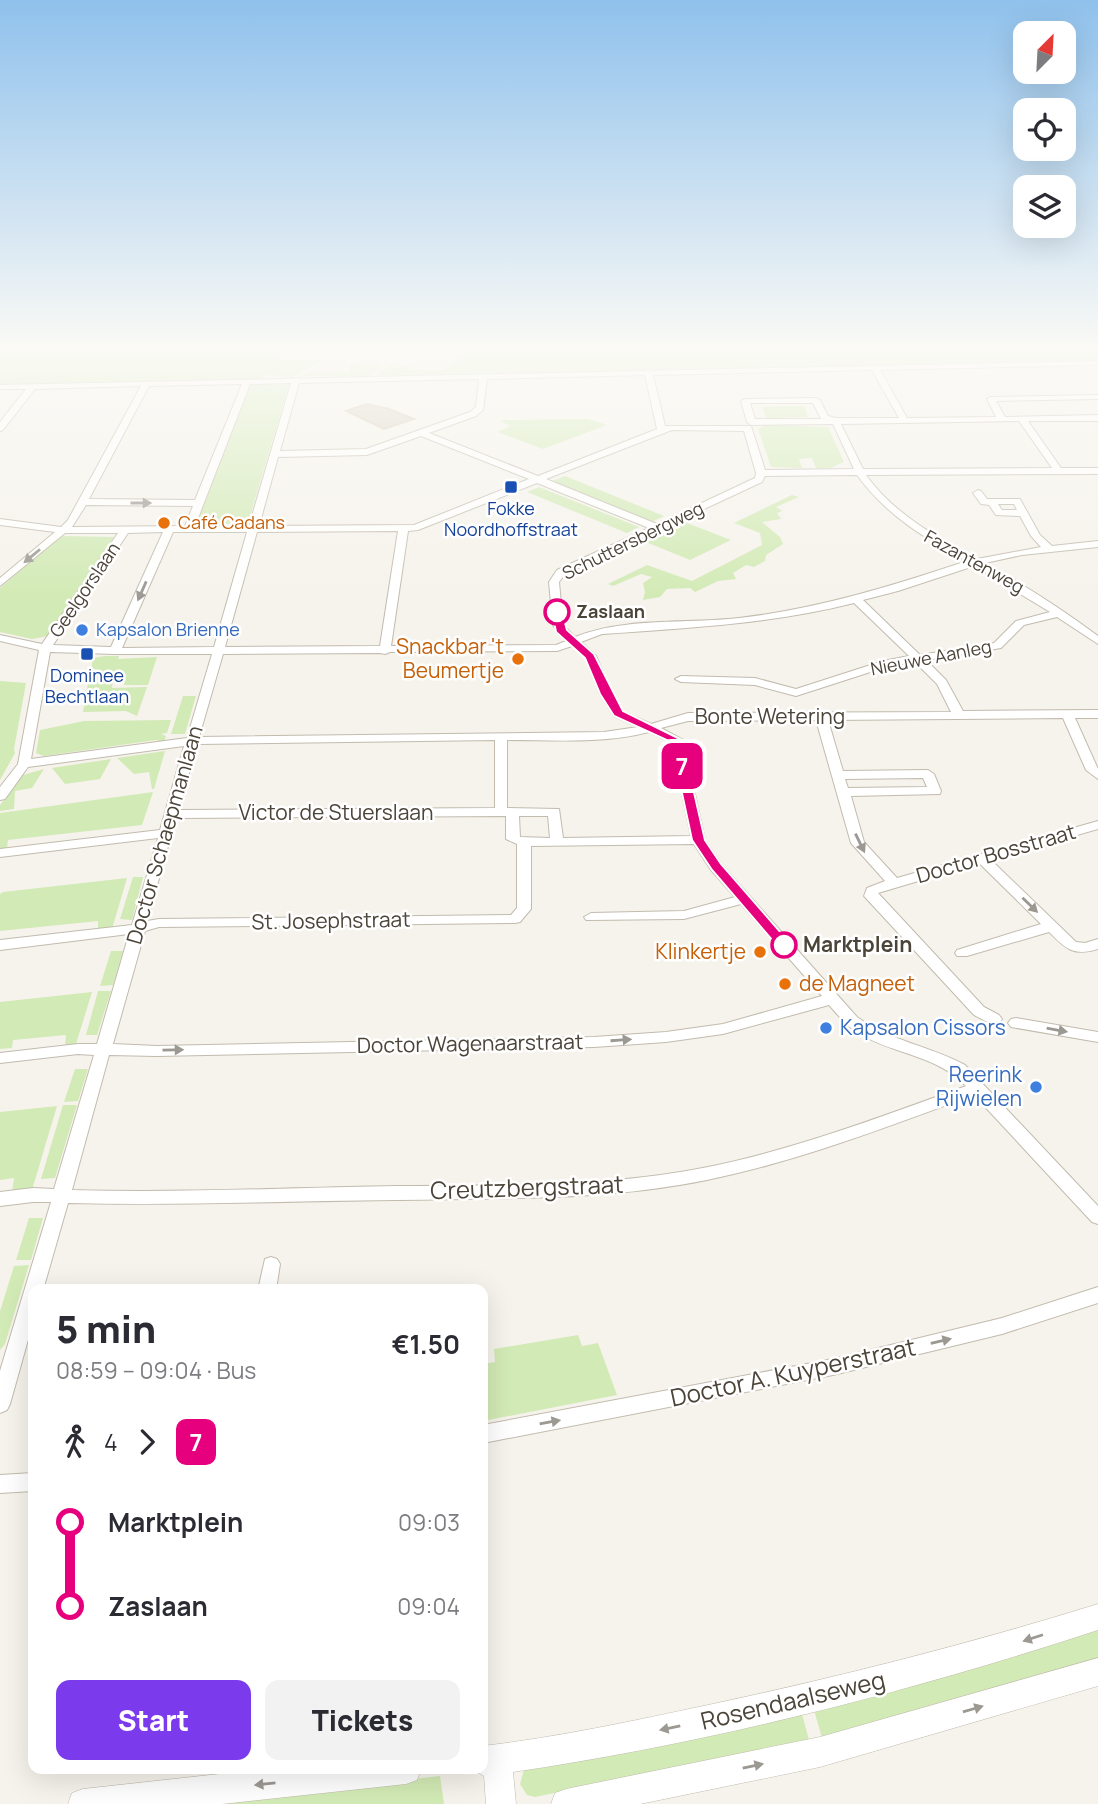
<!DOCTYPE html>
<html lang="en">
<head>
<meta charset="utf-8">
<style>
  body { margin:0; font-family:Manrope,sans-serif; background:#f2f2f3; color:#2b2b33; height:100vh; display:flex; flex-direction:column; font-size:26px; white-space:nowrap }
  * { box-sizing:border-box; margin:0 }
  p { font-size:23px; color:#7c7c81 }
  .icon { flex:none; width:38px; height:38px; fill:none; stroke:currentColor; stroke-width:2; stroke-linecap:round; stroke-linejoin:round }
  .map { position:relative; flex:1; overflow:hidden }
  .side { position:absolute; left:28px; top:1284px; width:460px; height:490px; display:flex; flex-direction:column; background:#fff; border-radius:14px; box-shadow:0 7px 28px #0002 }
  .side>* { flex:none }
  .badge { padding:0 14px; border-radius:10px; font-size:24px; line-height:46px }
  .needle { width:46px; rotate:24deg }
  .controls { position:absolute; left:1013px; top:21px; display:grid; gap:14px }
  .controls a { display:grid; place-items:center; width:63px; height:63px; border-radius:14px; background:#fff; box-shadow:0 7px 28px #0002; font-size:35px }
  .map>.badge { position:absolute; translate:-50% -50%; box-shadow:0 0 0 4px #fff }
  .legs { display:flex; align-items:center; gap:10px; height:77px; padding:0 28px; font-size:23px }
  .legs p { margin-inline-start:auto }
  .overview { display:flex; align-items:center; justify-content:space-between; height:119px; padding:0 28px }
  h1 { font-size:38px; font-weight:800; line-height:52px }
  .action { display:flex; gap:14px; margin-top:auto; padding:14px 28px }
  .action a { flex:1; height:80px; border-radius:14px; background:#7c3aed; color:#fff; font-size:28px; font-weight:800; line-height:80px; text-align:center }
  .action a+a { background:#f2f2f3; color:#2b2b33 }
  ul { padding:0 28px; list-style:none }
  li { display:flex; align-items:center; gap:24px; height:84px; font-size:26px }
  li i { display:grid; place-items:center; width:10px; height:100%; margin:0 9px; background:currentColor }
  li i::after { content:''; width:18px; height:18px; margin:-9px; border:5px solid; border-radius:50%; background:#fff }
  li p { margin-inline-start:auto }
  li:first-child i { background:linear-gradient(#0000 50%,currentColor 0) }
  li:last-child i { background:linear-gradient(currentColor 50%,#0000 0) }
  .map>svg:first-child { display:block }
  .green { fill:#d2eab5 }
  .building { fill:#d8cfc1; stroke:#d3c7b4; stroke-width:2 }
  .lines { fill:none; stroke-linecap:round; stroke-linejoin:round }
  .minor-casing { stroke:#c2bbae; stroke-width:2 }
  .tertiary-casing { stroke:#c2bbae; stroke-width:1 }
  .minor { fill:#fff; fill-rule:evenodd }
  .tertiary { fill:#fff; fill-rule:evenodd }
  .oneway { fill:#9c9892 }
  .line-1 { fill:#e6007e; stroke:#fff; stroke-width:2 }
  .transit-dot { fill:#1a4fb4; stroke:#fff; stroke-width:2.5 }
  .food-dot { fill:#e8710a; stroke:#fff; stroke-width:2.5 }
  .stop-1-dot { fill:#fff; stroke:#e6007e; stroke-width:3.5 }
  .shop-dot { fill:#3f7fe0; stroke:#fff; stroke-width:2.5 }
  .labels { text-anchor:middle; stroke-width:5; stroke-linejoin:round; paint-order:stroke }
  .far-transit-label { font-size:18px; fill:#164399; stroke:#fff }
  .far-food-label { font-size:18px; fill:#c56008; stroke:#fff; text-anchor:start }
  .far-street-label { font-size:18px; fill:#4b4439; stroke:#fff }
  .far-stop-label { font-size:18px; font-weight:bold; fill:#4b4439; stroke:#fff; text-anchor:start }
  .far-shop-label { font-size:18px; fill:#366cbe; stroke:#fff; text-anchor:start }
  .food-label { font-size:21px; fill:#c56008; stroke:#fff; text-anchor:end }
  .street-label { font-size:21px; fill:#4b4439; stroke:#fff }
  .stop-label { font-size:21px; font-weight:bold; fill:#4b4439; stroke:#fff; text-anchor:start }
  .shop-label { font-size:21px; fill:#366cbe; stroke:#fff; text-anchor:start }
  .near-street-label { font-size:24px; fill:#4b4439; stroke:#fff }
</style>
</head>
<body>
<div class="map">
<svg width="1098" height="1804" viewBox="0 0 1098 1804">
  <rect width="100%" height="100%" fill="#f6f3ec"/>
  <!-- green -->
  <path class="green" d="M0 348H281L279 360H324L291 378 269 374 262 377 264 380 0 386Z
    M466 348H1098V362L378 375 388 365 412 366 409 370H444Z
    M376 363 381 368 369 376H303L308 372 350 371V364Z
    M259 384 289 385 248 523 202 525 204 519 198 518 250 386Z
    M804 406 808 417 766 418 762 407Z
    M588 419 607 425 543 449 497 432 511 426 502 422 503 420Z
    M766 425 828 427 844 462 830 468H816L812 458 799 459 802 468 771 467 758 429Z
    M565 476 664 516 652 522 552 481Z
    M539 487 639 527 627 533 527 492Z
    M792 495 799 497 776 507 782 511 777 513 781 519 762 522 780 537 783 544 766 555 765 561 754 567 746 565 733 573 736 579 718 581 695 592 690 588 667 589 660 597 643 600 645 592 643 583 652 577 641 574 613 586 608 584 647 565 692 581 762 545 760 533 734 523Z
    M687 523 731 540 690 560 646 542Z
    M60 536 114 537 48 636 32 639 0 632V588Z
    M105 656H119L118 659 157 657 148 685H124L125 679 89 681 93 658Z
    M0 681 26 683 14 749 15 753 0 780Z
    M113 681 112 688 147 687 137 716 126 711 83 712 88 683Z
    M183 696H196L185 734H171Z
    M171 720 167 733 161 734 166 736 164 742 156 740 44 756 36 753 40 730 84 721Z
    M165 751 154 789H152L149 772 134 774 117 758Z
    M111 759 100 779 65 784 52 768Z
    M44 769 32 788 15 791 14 809 0 811V805L23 775Z
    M153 792 142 825 8 840 7 848 0 849V813Z
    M133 877H143L132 920 120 919Z
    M127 878 112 929 98 930V921L0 931V894L3 892Z
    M111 951H123L113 985 100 986Z
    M98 991H111L97 1035H86Z
    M92 992 76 1044 65 1045 66 1035 13 1040 12 1048 0 1049V1002Z
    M75 1069H88L78 1101 64 1102Z
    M63 1105H77L55 1178 41 1179Z
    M57 1106 32 1190 12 1192 14 1178 0 1180V1112Z
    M29 1218H43L31 1260H16Z
    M29 1265 5 1344 0 1350V1311L14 1266Z
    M578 1335 582 1346 598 1343 617 1395 483 1421V1364L495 1362 494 1349Z
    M1098 1628V1661L822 1738 814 1710Z
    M802 1714 809 1740 535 1797 527 1795 520 1784 525 1766Z
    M440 1776 444 1804H189Z"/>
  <!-- building -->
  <path class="building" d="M367 404 389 409 414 419 384 429 346 411Z"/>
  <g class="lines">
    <defs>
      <path id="minor" d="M1098 361V365L880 370 907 418 996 417 987 399 991 397 1098 395V399L996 401 1005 417 1098 415V421H1028L1061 468H1098V474L866 475C894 514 935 536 977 559L1041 547 1031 536 1020 516 996 515 989 505 981 504 973 493 978 490 981 491 987 499H1020L1040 535 1052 546 1098 541V547L1022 555 985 563C1024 585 1062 609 1098 636V644L1057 617 1024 625 1001 648 926 660 946 680 963 711 1098 710V718H1075L1098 769V779L1086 770 1063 718 828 720 843 771 928 770 934 774 941 791 940 794 851 796 864 842 897 878 1098 821V829L991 860 1076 942 1085 943 1098 939V949C1073 957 1065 948 1049 932L967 956H957L955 953 957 950 1041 924 979 863 878 893 984 1007 999 1015 1002 1019 999 1023C990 1025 982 1019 974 1015L864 896 867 888 885 881 851 843 816 720 688 721 661 728 683 740 705 840 721 864 857 1017C890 1041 930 1046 965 1065L1098 1206V1224L1092 1222 974 1095C887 1127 799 1161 707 1180 605 1201 500 1198 396 1200 287 1201 177 1206 68 1203L43 1290H33V1322L10 1404 7 1410 0 1413V1371L51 1202H33L0 1206V1192L33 1188 54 1189 94 1055 78 1054 0 1063V1053L78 1044H97L129 934 0 950V940L132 925 158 838 0 857V849L160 830 184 746 28 767 5 799 0 800V787L18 764 39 650 0 641V635L42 644 118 533H65L0 586V578L55 532 0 525V519L61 527 68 520 141 386 35 389 3 430 0 431V422L26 389H0V385ZM872 370 899 418H836L828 416 820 400 816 398 745 399 741 401 747 422 751 425 833 424 854 469 765 470 751 426H665L653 375ZM645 375 657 429 538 476 429 433 476 416 483 410 487 379ZM479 379 476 407 470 412 366 449 280 451 299 383ZM291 383 249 526H195L250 384ZM242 384 195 500 89 499 149 386ZM750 403H813L821 419H755ZM1019 421 1052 468 863 469 841 424ZM672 430 744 431 756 473 755 478 657 524 546 479ZM421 436 529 479 414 525 259 526 278 457 367 455ZM857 475C886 515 924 538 967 561 892 586 817 609 739 618 685 624 625 617 575 637L563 625 559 582 565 574 762 482 765 476ZM537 483 649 528 557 570 549 582 553 625 566 641 556 645 391 646 408 531 418 530ZM998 504H1014L1017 510H1002ZM86 505 193 506 185 526 72 527ZM398 531 380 646 225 647 257 532ZM163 532 111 647 53 645 128 533ZM173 532H247L214 647 122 648ZM974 566 1050 612 1016 621 994 643 920 655 863 600 898 591ZM854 603 909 656 883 661 796 689 755 678 681 676 675 679 681 682 755 685 796 696 889 666 915 662 937 684 951 712 688 713 651 724 622 711 612 694 596 656 581 642 602 634C687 628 771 624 854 603ZM572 646 585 657 600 694 614 716 638 727 604 732 199 737 223 654 380 653 385 654 390 652 557 651ZM50 652 115 654H212L187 738 31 759ZM649 732 671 742 691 836 563 838 559 809 507 808V740C554 740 603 744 649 732ZM495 740V808L179 810 197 744ZM923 778 927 787 848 788 845 779ZM506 816V839L517 844V908L511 915 159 919 147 921 176 818ZM519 816H548L550 838 520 837ZM694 844 711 870 735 897 684 911 591 913 584 917 586 920 684 919 741 904 822 996 723 1024 666 1032 594 1037 157 1046 113 1044 145 931 159 927 515 923 520 922 531 909V846ZM829 1005C839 1016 847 1027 860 1034 895 1055 937 1055 966 1086 881 1117 796 1149 708 1167 605 1188 499 1185 395 1186 288 1188 179 1193 72 1190L109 1055 157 1056 594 1047 666 1042 723 1034Z
        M1016 1018 1098 1032V1042L1011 1027 1008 1023 1011 1019Z
        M271 1257 277 1259 280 1264 276 1290H258L265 1259Z
        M1098 1287V1303L1002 1334 833 1375 483 1443V1425L833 1359 1002 1318Z
        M33 1473V1491L0 1493V1475Z"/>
      <path id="tertiary" d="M1098 1604V1630C910 1692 709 1743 513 1772L516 1804H486L484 1776 472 1769H483V1746C559 1737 633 1721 708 1705 839 1677 969 1644 1098 1604Z
        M1098 1658V1686L820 1767 640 1804H551L555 1793 566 1789 820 1737Z
        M265 1769H421L417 1780 406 1784 222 1804H68L72 1793 83 1789Z"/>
    </defs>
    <!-- minor casing -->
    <use href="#minor" class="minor-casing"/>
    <!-- tertiary casing -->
    <use href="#tertiary" class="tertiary-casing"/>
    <!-- minor -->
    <use href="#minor" class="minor"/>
    <!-- tertiary -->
    <use href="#tertiary" class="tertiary"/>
  </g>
  <!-- one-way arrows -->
  <defs><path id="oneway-solid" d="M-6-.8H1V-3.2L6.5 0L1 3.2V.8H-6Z" transform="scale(1.75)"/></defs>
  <g class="oneway">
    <use href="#oneway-solid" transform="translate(141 503)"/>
    <use href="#oneway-solid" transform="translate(32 556) rotate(140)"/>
    <use href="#oneway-solid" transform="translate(142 591) rotate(114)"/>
    <use href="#oneway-solid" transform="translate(860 843) rotate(64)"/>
    <use href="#oneway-solid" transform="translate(1030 905) rotate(44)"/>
    <use href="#oneway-solid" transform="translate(1057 1030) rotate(10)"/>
    <use href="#oneway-solid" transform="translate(621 1040) rotate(-4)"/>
    <use href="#oneway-solid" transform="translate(173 1050) rotate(-1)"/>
    <use href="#oneway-solid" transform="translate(941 1341) rotate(-13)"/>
    <use href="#oneway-solid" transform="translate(550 1422) rotate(-10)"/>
    <use href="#oneway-solid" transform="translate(1033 1638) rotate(162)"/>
    <use href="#oneway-solid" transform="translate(973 1709) rotate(-16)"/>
    <use href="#oneway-solid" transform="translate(670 1728) rotate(168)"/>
    <use href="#oneway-solid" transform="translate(753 1766) rotate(-12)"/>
    <use href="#oneway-solid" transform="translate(265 1784) rotate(174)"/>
  </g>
  <!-- sky -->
  <linearGradient id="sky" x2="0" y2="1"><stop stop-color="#8fc1ec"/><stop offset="0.58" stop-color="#fbfaf6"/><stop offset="1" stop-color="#fbfaf6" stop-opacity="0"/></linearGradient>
  <rect width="1098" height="601" fill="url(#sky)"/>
  <!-- line-1 -->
  <path class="line-1" d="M557 609 562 612 567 630 594 654 623 711 682 740 705 840 721 864 789 942V948H779L712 870 692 840 671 742 614 716 600 694 585 658 556 632 552 612Z"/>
  <!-- markers -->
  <g class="transit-dot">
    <rect x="504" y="480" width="14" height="14" rx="3.5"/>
    <rect x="80" y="647" width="14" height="14" rx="3.5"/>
  </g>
  <g class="food-dot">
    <circle cx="164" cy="523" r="7"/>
    <circle cx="518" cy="659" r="7"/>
    <circle cx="760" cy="952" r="7"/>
    <circle cx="785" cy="984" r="7"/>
  </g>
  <g class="stop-1-dot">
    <circle cx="557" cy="612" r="12"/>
    <circle cx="784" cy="945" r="12"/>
  </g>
  <g class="shop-dot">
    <circle cx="82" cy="630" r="7"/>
    <circle cx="826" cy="1028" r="7"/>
    <circle cx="1036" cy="1087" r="7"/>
  </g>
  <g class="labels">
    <!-- far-transit labels -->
    <g class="far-transit-label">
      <text x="511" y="515">Fokke<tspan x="511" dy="21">Noordhoffstraat</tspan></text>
      <text x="87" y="682">Dominee<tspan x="87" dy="21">Bechtlaan</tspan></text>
    </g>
    <!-- far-food labels -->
    <g class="far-food-label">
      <text x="178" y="529">Café Cadans</text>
    </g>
    <!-- far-street labels -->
    <g class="far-street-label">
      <text transform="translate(633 541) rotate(-26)" y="6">Schuttersbergweg</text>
      <text transform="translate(974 562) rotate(29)" y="6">Fazantenweg</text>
      <text transform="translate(85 590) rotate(-56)" y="6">Geelgorslaan</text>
      <text transform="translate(931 658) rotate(-11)" y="6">Nieuwe Aanleg</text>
    </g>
    <!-- far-stop labels -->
    <g class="far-stop-label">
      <text x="576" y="618">Zaslaan</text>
    </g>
    <!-- far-shop labels -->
    <g class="far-shop-label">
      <text x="96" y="636">Kapsalon Brienne</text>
    </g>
    <!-- food labels -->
    <g class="food-label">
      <text x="504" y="654">Snackbar 't<tspan x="504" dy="24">Beumertje</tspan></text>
      <text x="746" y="959">Klinkertje</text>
      <text x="799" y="991" text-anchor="start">de Magneet</text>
    </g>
    <!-- street labels -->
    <g class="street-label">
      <text x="770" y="724">Bonte Wetering</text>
      <text x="336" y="820">Victor de Stuerslaan</text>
      <text transform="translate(165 835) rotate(-74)" y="7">Doctor Schaepmanlaan</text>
      <text transform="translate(996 854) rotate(-16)" y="7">Doctor Bosstraat</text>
      <text transform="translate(331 921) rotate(-1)" y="7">St. Josephstraat</text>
      <text transform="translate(470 1044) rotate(-1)" y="7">Doctor Wagenaarstraat</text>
    </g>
    <!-- stop labels -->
    <g class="stop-label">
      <text x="803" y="952">Marktplein</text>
    </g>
    <!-- shop labels -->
    <g class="shop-label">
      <text x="840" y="1035">Kapsalon Cissors</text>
      <text x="1022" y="1082" text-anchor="end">Reerink<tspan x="1022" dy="24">Rijwielen</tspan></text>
    </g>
    <!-- near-street labels -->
    <g class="near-street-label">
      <text transform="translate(527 1188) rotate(-2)" y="8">Creutzbergstraat</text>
      <text transform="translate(793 1373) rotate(-12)" y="8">Doctor A. Kuyperstraat</text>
      <text transform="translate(793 1701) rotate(-13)" y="8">Rosendaalseweg</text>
    </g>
  </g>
</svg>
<div class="controls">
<a><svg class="needle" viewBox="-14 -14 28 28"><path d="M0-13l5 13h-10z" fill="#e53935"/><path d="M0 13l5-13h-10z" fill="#7c7c81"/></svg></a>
<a><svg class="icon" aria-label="locate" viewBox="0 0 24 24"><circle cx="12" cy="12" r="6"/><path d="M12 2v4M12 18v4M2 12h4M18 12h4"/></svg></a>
<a><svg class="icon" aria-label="layers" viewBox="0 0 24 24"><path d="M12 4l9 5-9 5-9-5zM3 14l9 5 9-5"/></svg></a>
</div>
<b class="badge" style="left:682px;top:766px;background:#e6007e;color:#fff">7</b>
<section class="side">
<div class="overview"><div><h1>5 min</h1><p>08:59 – 09:04 · Bus</p></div><b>€1.50</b></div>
<div class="legs"><svg class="icon" aria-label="walk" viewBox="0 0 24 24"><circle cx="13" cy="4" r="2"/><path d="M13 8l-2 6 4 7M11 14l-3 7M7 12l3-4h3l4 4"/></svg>4<svg class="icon" aria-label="forward" viewBox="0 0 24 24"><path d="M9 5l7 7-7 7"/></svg><b class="badge" style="background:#e6007e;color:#fff">7</b></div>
<ul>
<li><i style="color:#e6007e"></i><b>Marktplein</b><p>09:03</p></li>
<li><i style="color:#e6007e"></i><b>Zaslaan</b><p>09:04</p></li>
</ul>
<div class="action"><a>Start</a><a>Tickets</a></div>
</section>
</div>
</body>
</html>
